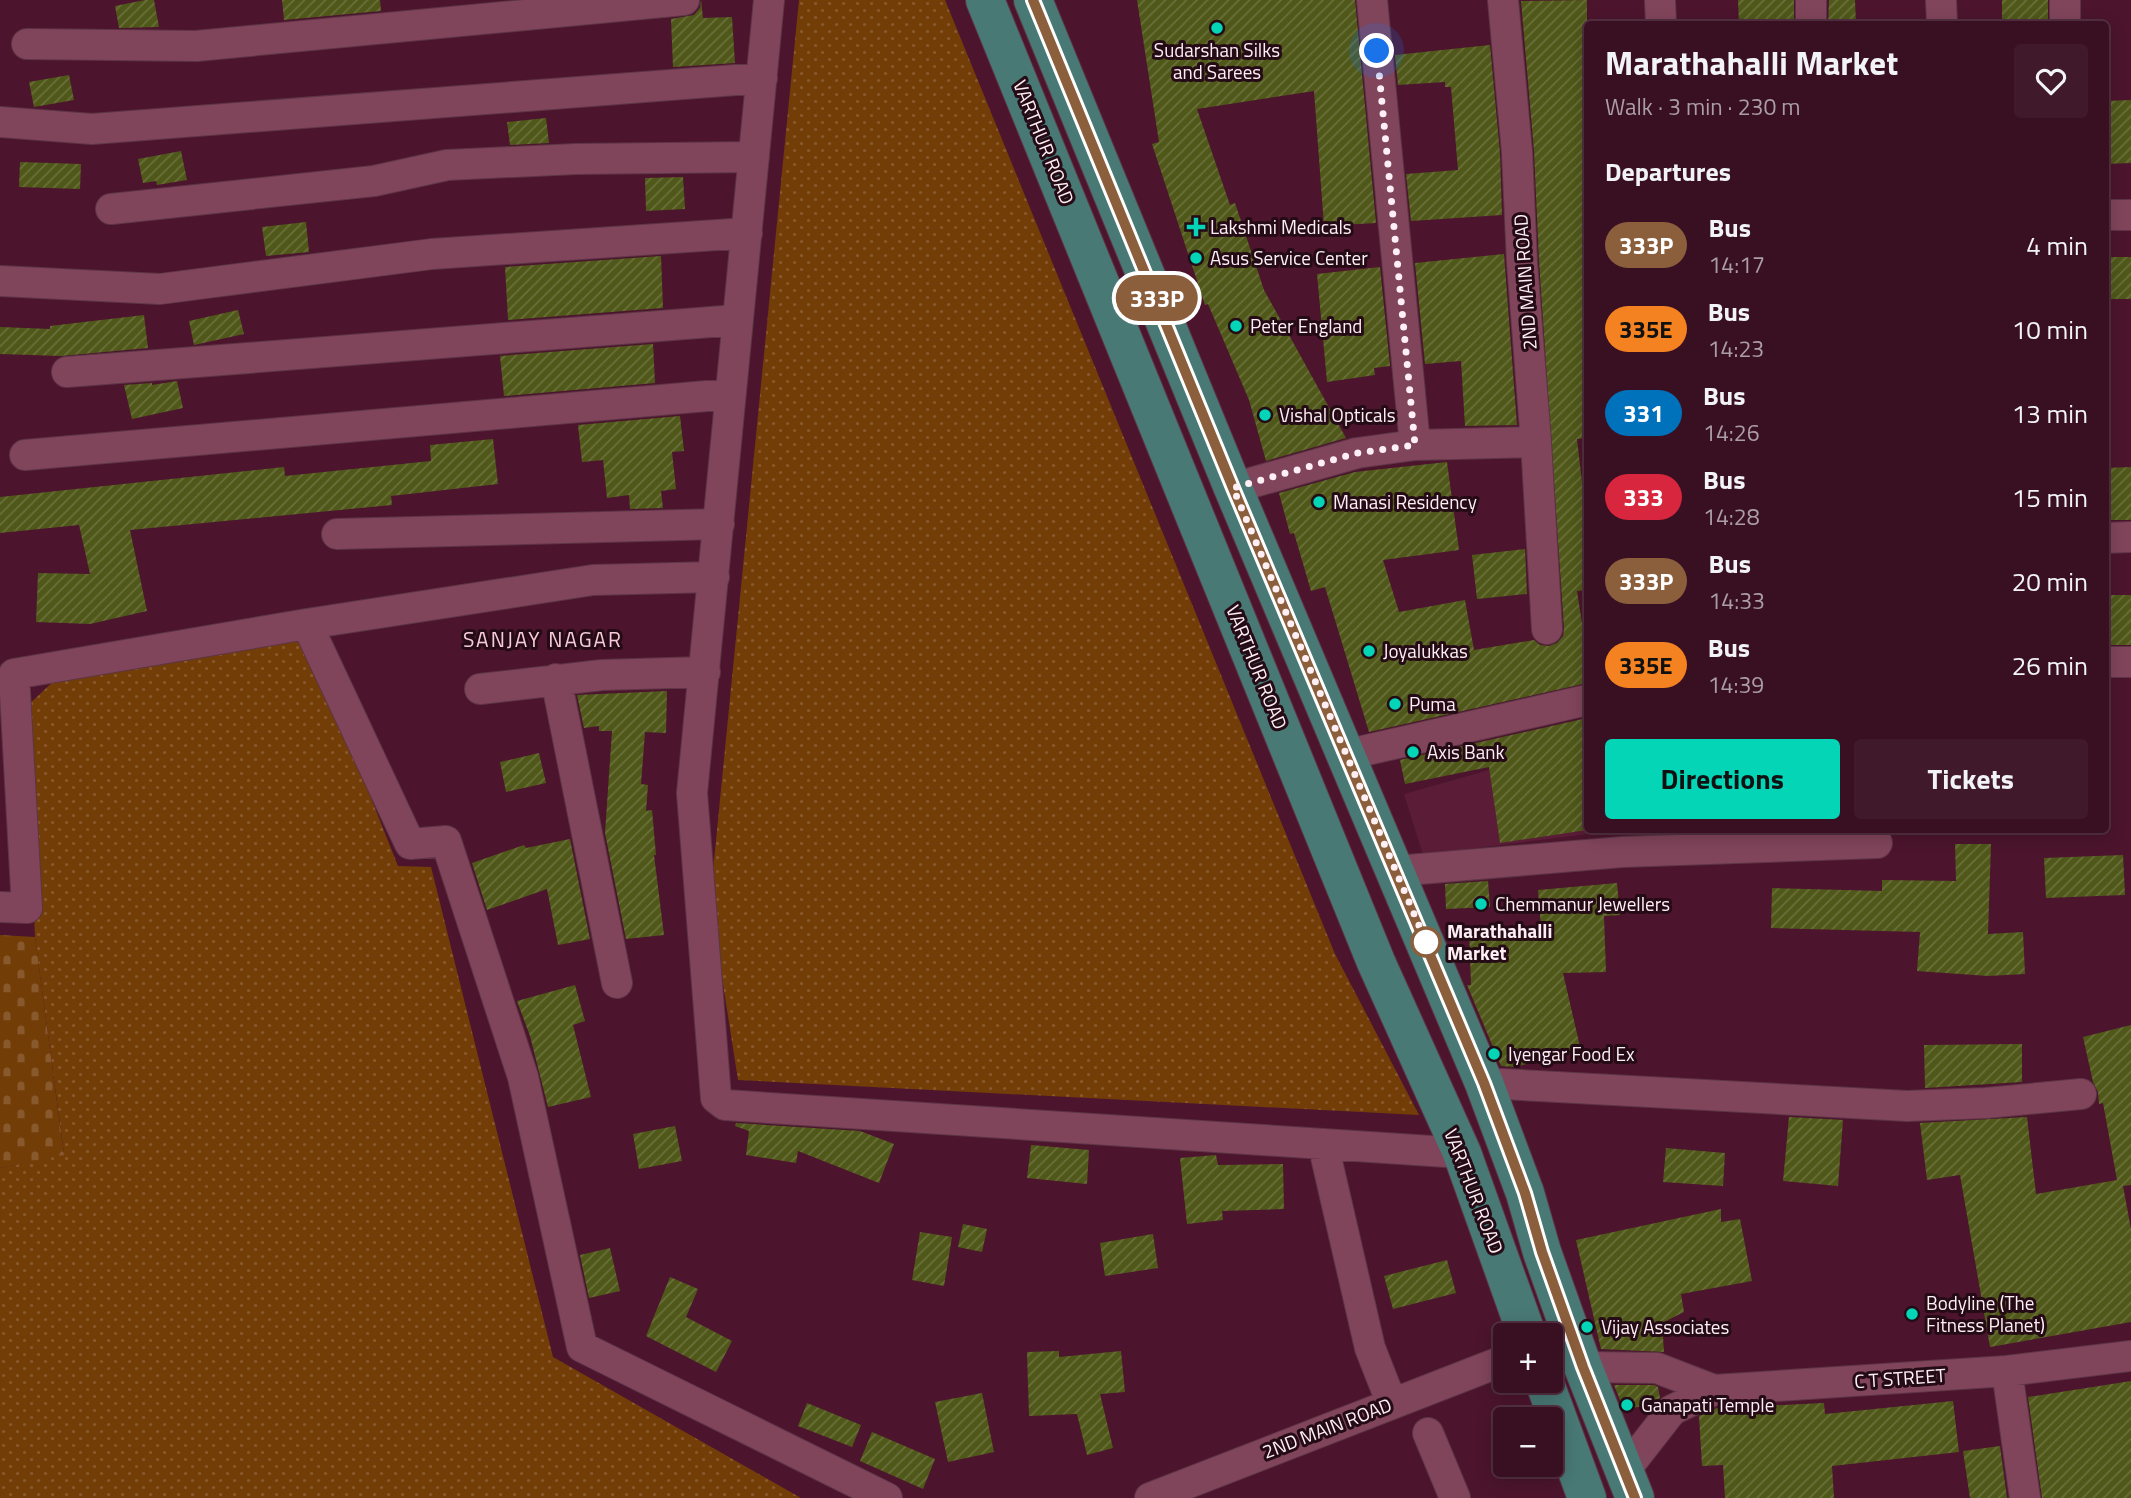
<!DOCTYPE html>
<html lang="en">
<head>
<meta charset="utf-8">
<style>
  body { margin:0; font-family:"Titillium Web",sans-serif; background:#40192a; color:#f1f3f6; height:100vh; display:flex; flex-direction:column; font-size:26px; white-space:nowrap }
  * { box-sizing:border-box; margin:0 }
  p { font-size:23px; color:#ab9da5 }
  .icon { flex:none; width:38px; height:38px; fill:none; stroke:currentColor; stroke-width:2; stroke-linecap:round; stroke-linejoin:round }
  .map { position:relative; flex:1; overflow:hidden }
  .sheet { position:absolute; left:1584px; top:21px; width:525px; height:812px; display:flex; flex-direction:column; background:#391022; border-radius:7px; box-shadow:0 4px 18px #0003,0 0 0 2px #533040 }
  .sheet>* { flex:none }
  .badge { padding:0 14px; border-radius:23px; font-size:24px; line-height:46px }
  .tools { position:absolute; left:1493px; top:1323px; display:grid; gap:14px }
  .tools a { display:grid; place-items:center; width:70px; height:70px; border-radius:7px; background:#391022; box-shadow:0 4px 18px #0003,0 0 0 2px #533040; font-size:35px }
  .you { position:absolute; width:35px; height:35px; margin:-18px; border:5px solid #fff; border-radius:50%; background:#1a73e8; box-shadow:0 0 0 10px #1a73e833 }
  .map>.badge { position:absolute; translate:-50% -50%; box-shadow:0 0 0 4px #fff }
  h2 { padding:0 21px; font-size:26px; line-height:63px }
  .round { display:grid; place-items:center; flex:none; width:74px; height:74px; border-radius:7px; background:#40192a }
  .headline { display:flex; align-items:center; justify-content:space-between; height:119px; padding:0 21px }
  h1 { font-size:33px; font-weight:700; line-height:52px }
  .cta { display:flex; gap:14px; margin-top:auto; padding:14px 21px }
  .cta a { flex:1; height:80px; border-radius:7px; background:#03d5b6; color:#111; font-size:28px; font-weight:700; line-height:80px; text-align:center }
  .cta a+a { background:#40192a; color:#f1f3f6 }
  ul { padding:0; list-style:none }
  li { display:flex; align-items:center; gap:21px; height:84px; padding:0 21px }
  li div { flex:1 }
  li b { display:block; font-size:26px }
  li em { font-style:normal }
  li .badge { min-width:77px; font-weight:700; text-align:center }
  .map>svg:first-child { display:block }
  .built { fill:#5a1c37 }
  .grass { fill:url(#grass-dots) }
  .cemetery { fill:url(#cemetery-stones) }
  .building { fill:url(#building-hatch) }
  .lines { fill:none; stroke-linecap:round; stroke-linejoin:round }
  .minor-casing { stroke:#5d3546; stroke-width:32 }
  .primary-casing { stroke:#5d3546; stroke-width:40 }
  .minor { stroke:#81455b; stroke-width:30 }
  .primary { stroke:#497975; stroke-width:38 }
  .line-casing { stroke:#fff; stroke-width:16 }
  .line { stroke:#8b5e3c; stroke-width:10 }
  .walk { stroke:#feeff4; stroke-width:7; stroke-dasharray:0 12.6 }
  .poi-dot { fill:#03d5b6; stroke:#240b15; stroke-width:2.5 }
  .stop-dot { fill:#fff; stroke:#8b5e3c; stroke-width:3.5 }
  .labels { text-anchor:middle; stroke-width:6; stroke-linejoin:round; paint-order:stroke }
  .poi-label { font-size:19px; fill:#feeff4; stroke:#240b15; text-anchor:start }
  .street-label { font-size:19px; fill:#feeff4; stroke:#240b15 }
  .stop-label { font-size:19px; font-weight:bold; fill:#feeff4; stroke:#240b15; text-anchor:start }
  .neighbourhood-label { font-size:21px; letter-spacing:2px; fill:#f7cbd9; stroke:#240b15 }
</style>
</head>
<body>
<div class="map">
<svg width="2131" height="1498" viewBox="0 0 2131 1498">
  <defs>
    <pattern id="grass-dots" width="8" height="8" patternUnits="userSpaceOnUse" patternTransform="scale(1.75)"><rect width="8" height="8" fill="#733d07"/><path d="M2 2h.1M6 6h.1" fill="none" stroke="#88592c" stroke-width="1.8" stroke-linecap="round"/></pattern>
    <pattern id="cemetery-stones" width="16" height="16" patternUnits="userSpaceOnUse" patternTransform="scale(1.75)"><rect width="16" height="16" fill="#733d07"/><path d="M2 7V4a2 2 0 0 1 4 0v3zM10 15v-3a2 2 0 0 1 4 0v3z" fill="#88592c"/></pattern>
    <pattern id="building-hatch" width="6" height="6" patternUnits="userSpaceOnUse" patternTransform="scale(1.75)"><rect width="6" height="6" fill="#4f5819"/><path d="M-1 1l2-2M0 6l6-6M5 7l2-2" fill="none" stroke="#69703b"/></pattern>
  </defs>
  <rect width="100%" height="100%" fill="#4c152d"/>
  <!-- built -->
  <path class="built" d="M1587 753V830H1619L1423 855 1404 794 1496 768Z"/>
  <!-- grass -->
  <path class="grass" d="M799 0H945L1335 954 1419 1115 738 1080 710 901Z
    M306 635 398 866 431 867 553 1357 801 1498H0V1168L64 1154 35 937 25 708 57 678Z"/>
  <!-- cemetery -->
  <path class="cemetery" d="M0 935 35 937 64 1155 0 1168Z"/>
  <!-- building -->
  <path class="building" d="M145 0H154L159 27 119 28 115 6Z
    M282 0H380L381 11 284 20Z
    M701 0 703 18 732 17 735 63 673 67 671 19 694 15 700 8Z
    M1137 0H1355L1376 223 1324 226 1314 91 1197 109 1230 205 1235 203 1264 290 1346 438 1266 461 1249 400 1208 304 1205 305 1152 144 1159 142Z
    M1587 0V232H1585L1587 287H1582L1587 355V438L1577 439 1583 490H1587V590L1577 591 1587 655V683L1369 732 1325 587 1311 591 1294 533 1290 534 1279 493 1355 472 1447 462 1459 550 1383 560 1399 612 1465 600 1474 650 1534 640 1540 645 1549 646 1557 643 1563 636 1564 628 1539 261 1534 151 1521 1Z
    M1738 0H1794V24H1739Z
    M1829 0H1855L1856 24H1828Z
    M2002 0H2048V24H2002Z
    M1490 45 1500 153 1502 215 1411 221 1406 174 1458 170 1451 87H1445V82L1398 85 1395 55Z
    M69 75 74 100 34 107 29 82Z
    M2131 100V163L2105 164V101Z
    M546 118 549 143 510 145 507 122Z
    M181 151 187 180 157 185 156 181 143 183 138 159Z
    M20 162 81 164 80 189 19 187Z
    M683 177 685 209 646 211 645 178Z
    M306 222 309 252 266 256 262 227Z
    M1504 254 1517 425 1465 426 1461 361 1425 364 1415 263Z
    M661 256 663 308 508 320 505 267Z
    M2105 257H2131V299H2105Z
    M1380 267 1390 366 1374 368 1375 375 1327 382 1317 274Z
    M238 310 244 334 194 345 189 321Z
    M144 315 148 348 61 356 0 354V327L50 329V326Z
    M653 344 655 383 504 396 500 356Z
    M177 381 183 408 132 419 124 385 152 383V385Z
    M680 416 684 451 672 452 676 489 661 491 663 508 630 509 629 495 607 498 603 460 582 462 578 425Z
    M493 439 498 484 391 496 392 505 130 530 147 611 90 624 36 622 38 573 90 574 79 525 0 533V497L284 467 285 476 431 461 430 445Z
    M2131 467V520H2105V468Z
    M1525 549 1527 594 1477 599 1472 555Z
    M2105 595H2131V645H2105Z
    M667 691 666 733 645 732 641 784 648 785 646 811 652 810 656 855H654L664 935 626 939 605 833 612 731H599V726L584 728 577 695Z
    M1587 718V830L1500 843 1489 767 1405 784 1400 760Z
    M539 753 546 783 506 792 500 762Z
    M570 839 590 939 558 945 547 889 487 910 472 863 524 845 526 848Z
    M1955 844H1991L1988 934 2023 932 2025 974 1988 976 1917 971 1920 932 1771 928 1772 888 1882 891V880L1956 881Z
    M2123 855 2125 895 2046 898 2044 858Z
    M1488 881 1490 907 1446 909 1445 884Z
    M1617 883 1620 915 1604 916 1606 972 1563 973 1581 1051 1514 1067 1501 1066 1467 985H1471L1469 929 1541 927 1538 890Z
    M575 985 585 1021 573 1025 591 1097 548 1107 530 1036 517 1001Z
    M2131 1025V1185L2123 1186 2131 1229V1322L1990 1347 1960 1175 1927 1180 1920 1123 2027 1117 2036 1194 2117 1180 2103 1103 2099 1104 2098 1092 2093 1082 2083 1037Z
    M2022 1044V1082L1925 1088 1924 1045Z
    M1789 1117 1843 1120 1838 1186 1783 1181Z
    M736 1123 860 1131 894 1144 879 1183 798 1151 796 1163 746 1155 749 1131 735 1126Z
    M675 1126 682 1161 639 1169 633 1134Z
    M1031 1145 1089 1150 1087 1184 1027 1178Z
    M1666 1148 1725 1153 1723 1186 1663 1182Z
    M1216 1155 1218 1165 1283 1164 1284 1209 1222 1211 1223 1220 1187 1224 1180 1158Z
    M1721 1209V1222L1740 1219 1752 1281 1681 1294 1684 1312 1662 1323 1664 1352 1601 1349 1576 1240Z
    M963 1224 987 1229 982 1252 958 1247Z
    M920 1232 952 1237 944 1286 912 1280Z
    M1153 1234 1158 1268 1105 1276 1100 1243Z
    M610 1248 620 1291 589 1298 580 1255Z
    M1447 1260 1456 1293 1393 1309 1384 1276Z
    M670 1277 698 1289 686 1317 732 1341 716 1372 646 1336Z
    M1059 1351V1357L1121 1351 1125 1392 1100 1394 1113 1448 1087 1455 1077 1414 1029 1416 1027 1352Z
    M2131 1381V1498H2042L2028 1397Z
    M1614 1385H1654L1658 1387 1660 1398 1655 1403 1624 1410Z
    M982 1393 994 1452 948 1462 935 1402Z
    M1953 1401 1959 1452 1832 1466 1834 1498H1725L1723 1465 1702 1466 1699 1416 1717 1408 1824 1403 1825 1414Z
    M807 1403 861 1425 852 1447 798 1426Z
    M872 1432 935 1459 923 1489 860 1461Z
    M2000 1446 2007 1498H1970L1963 1451Z"/>
  <g class="lines">
    <defs>
      <path id="minor" d="M769 0 692 793 716 1098 725 1105 1462 1153
        M1660 0 1661 24
        M1811 0V24
        M1941 0 1942 24
        M2065 24V0
        M27 44 196 46 684 0
        M0 122 92 129 762 78
        M111 209 374 181 447 165 576 159 754 157
        M2105 215H2131
        M0 281 160 289 432 254 747 233
        M67 372 737 320
        M1536 442 1547 629
        M1415 445 1536 442 1522 262 1517 152 1503 0
        M25 455 730 394
        M1233 488 1357 453 1415 445 1372 0
        M337 534 719 524
        M2105 538 2131 537
        M307 624 593 580 714 577
        M2105 662H2131
        M556 679 617 983
        M480 689 602 675 705 672
        M1345 755 1587 700
        M1396 871 1622 852 1877 843
        M0 907 27 908 14 674 307 624 410 844 446 841 523 1077 582 1347 887 1498
        M1484 1083 1907 1106 1986 1103 2081 1094
        M1323 1144 1370 1348 1392 1404
        M1583 1367 1657 1368 1714 1390
        M2007 1371 2025 1498
        M1428 1433 1455 1498
        M1621 1466 1633 1460 1672 1410 1714 1390 2007 1371 2131 1356
        M1150 1498 1505 1360"/>
      <path id="primary" d="M985 0 1376 962 1462 1153 1527 1335
        M1033 0 1233 488 1484 1083 1525 1193 1542 1252 1583 1367 1635 1498
        M1544 1381 1587 1498"/>
    </defs>
    <!-- minor casing -->
    <use href="#minor" class="minor-casing"/>
    <!-- primary casing -->
    <use href="#primary" class="primary-casing"/>
    <!-- minor -->
    <use href="#minor" class="minor"/>
    <!-- primary -->
    <use href="#primary" class="primary"/>
  </g>
  <g class="lines">
    <defs>
      <path id="line" d="M1033 0 1233 488 1484 1083 1525 1193 1542 1252 1583 1367 1635 1498"/>
    </defs>
    <!-- line casing -->
    <use href="#line" class="line-casing"/>
    <!-- line -->
    <use href="#line" class="line"/>
    <!-- walk -->
    <path class="walk" d="M1377 51 1415 445 1357 453 1233 488 1426 942"/>
  </g>
  <!-- markers -->
  <g class="poi-dot">
    <circle cx="1217" cy="28" r="7"/>
    <path d="M1192.5 216.5h7v7h7v7h-7v7h-7v-7h-7v-7h7z"/>
    <circle cx="1196" cy="258" r="7"/>
    <circle cx="1236" cy="326" r="7"/>
    <circle cx="1265" cy="415" r="7"/>
    <circle cx="1319" cy="502" r="7"/>
    <circle cx="1369" cy="651" r="7"/>
    <circle cx="1395" cy="704" r="7"/>
    <circle cx="1413" cy="752" r="7"/>
    <circle cx="1481" cy="904" r="7"/>
    <circle cx="1494" cy="1054" r="7"/>
    <circle cx="1912" cy="1314" r="7"/>
    <circle cx="1587" cy="1327" r="7"/>
    <circle cx="1627" cy="1405" r="7"/>
  </g>
  <circle class="stop-dot" cx="1426" cy="942" r="14"/>
  <g class="labels">
    <!-- poi labels -->
    <g class="poi-label">
      <text x="1217" y="57" text-anchor="middle">Sudarshan Silks<tspan x="1217" dy="22">and Sarees</tspan></text>
      <text x="1210" y="234">Lakshmi Medicals</text>
      <text x="1210" y="265">Asus Service Center</text>
      <text x="1250" y="333">Peter England</text>
      <text x="1279" y="422">Vishal Opticals</text>
      <text x="1333" y="509">Manasi Residency</text>
      <text x="1383" y="658">Joyalukkas</text>
      <text x="1409" y="711">Puma</text>
      <text x="1427" y="759">Axis Bank</text>
      <text x="1495" y="911">Chemmanur Jewellers</text>
      <text x="1508" y="1061">Iyengar Food Ex</text>
      <text x="1926" y="1310">Bodyline (The<tspan x="1926" dy="22">Fitness Planet)</tspan></text>
      <text x="1601" y="1334">Vijay Associates</text>
      <text x="1641" y="1412">Ganapati Temple</text>
    </g>
    <!-- street labels -->
    <g class="street-label">
      <text transform="translate(1044 142) rotate(68)" y="7">VARTHUR ROAD</text>
      <text transform="translate(1525 282) rotate(-94)" y="7">2ND MAIN ROAD</text>
      <text transform="translate(1257 667) rotate(68)" y="7">VARTHUR ROAD</text>
      <text transform="translate(1474 1191) rotate(69)" y="7">VARTHUR ROAD</text>
      <text transform="translate(1900 1378) rotate(-4)" y="7">C T STREET</text>
      <text transform="translate(1327 1428) rotate(-21)" y="7">2ND MAIN ROAD</text>
    </g>
    <!-- stop labels -->
    <g class="stop-label">
      <text x="1447" y="938">Marathahalli<tspan x="1447" dy="22">Market</tspan></text>
    </g>
    <!-- neighbourhood labels -->
    <g class="neighbourhood-label">
      <text x="543" y="647">SANJAY NAGAR</text>
    </g>
  </g>
</svg>
<div class="tools">
<a>+</a>
<a>−</a>
</div>
<div class="you" style="left:1377px;top:51px"></div>
<b class="badge" style="left:1157px;top:298px;background:#8b5e3c;color:#fff">333P</b>
<section class="sheet">
<div class="headline"><div><h1>Marathahalli Market</h1><p>Walk · 3 min · 230 m</p></div><a class="round"><svg class="icon" aria-label="heart" viewBox="0 0 24 24"><path d="M12 20l-8-8c-3-5 5-10 8-4 3-6 11-1 8 4z"/></svg></a></div>
<h2>Departures</h2>
<ul>
<li><span class="badge" style="background:#8b5e3c;color:#fff">333P</span><div><b>Bus</b><p>14:17</p></div><em>4 min</em></li>
<li><span class="badge" style="background:#f58220;color:#111">335E</span><div><b>Bus</b><p>14:23</p></div><em>10 min</em></li>
<li><span class="badge" style="background:#0072bc;color:#fff">331</span><div><b>Bus</b><p>14:26</p></div><em>13 min</em></li>
<li><span class="badge" style="background:#d7263d;color:#fff">333</span><div><b>Bus</b><p>14:28</p></div><em>15 min</em></li>
<li><span class="badge" style="background:#8b5e3c;color:#fff">333P</span><div><b>Bus</b><p>14:33</p></div><em>20 min</em></li>
<li><span class="badge" style="background:#f58220;color:#111">335E</span><div><b>Bus</b><p>14:39</p></div><em>26 min</em></li>
</ul>
<div class="cta"><a>Directions</a><a>Tickets</a></div>
</section>
</div>
</body>
</html>
